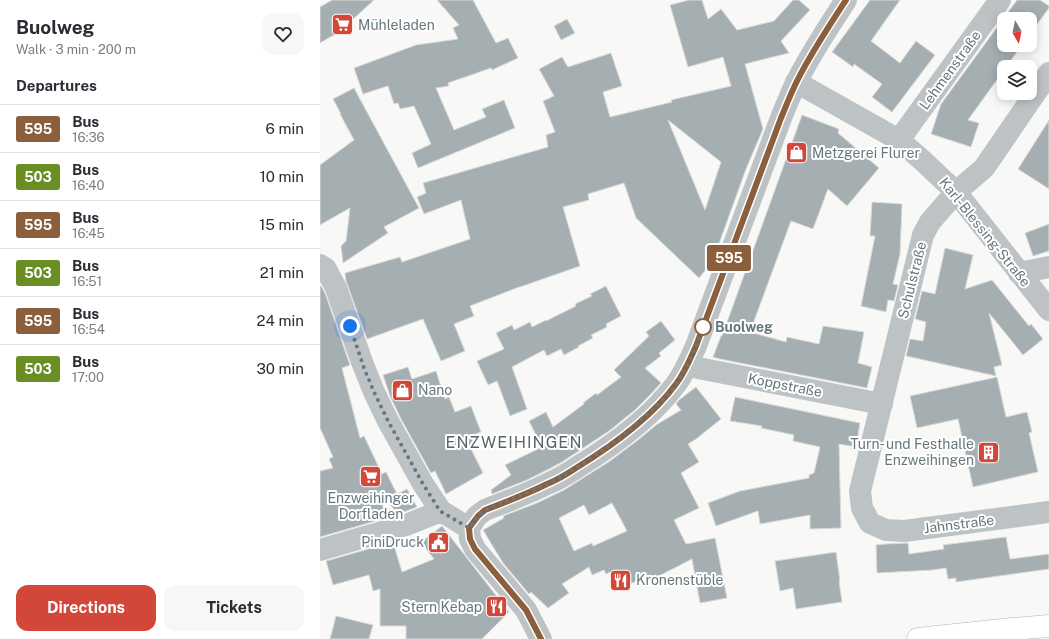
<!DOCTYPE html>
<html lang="en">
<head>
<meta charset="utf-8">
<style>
  body { margin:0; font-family:"Public Sans",sans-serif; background:#f7f7f7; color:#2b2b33; height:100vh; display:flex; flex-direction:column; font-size:15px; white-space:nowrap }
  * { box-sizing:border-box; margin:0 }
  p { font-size:13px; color:#7c7c81 }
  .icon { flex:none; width:22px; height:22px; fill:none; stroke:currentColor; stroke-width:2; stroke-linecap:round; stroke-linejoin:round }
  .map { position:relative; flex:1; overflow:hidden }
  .details { display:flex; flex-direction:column; background:#fff; width:320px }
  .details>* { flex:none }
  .badge { padding:0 8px; border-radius:3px; font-size:14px; line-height:26px }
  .needle { width:26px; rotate:171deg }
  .tools { position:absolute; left:677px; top:12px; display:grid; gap:8px }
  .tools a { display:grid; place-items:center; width:40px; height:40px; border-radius:8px; background:#fff; box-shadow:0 2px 10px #0003; font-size:20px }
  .you { position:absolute; width:20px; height:20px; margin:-10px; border:3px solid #fff; border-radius:50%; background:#1a73e8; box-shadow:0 0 0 6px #1a73e833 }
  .map>.badge { position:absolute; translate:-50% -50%; box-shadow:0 0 0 2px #fff }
  h2 { padding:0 16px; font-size:15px; line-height:36px }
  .round { display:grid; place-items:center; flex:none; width:42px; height:42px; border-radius:12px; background:#f7f7f7 }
  .overview { display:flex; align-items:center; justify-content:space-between; height:68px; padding:0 16px }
  h1 { font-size:19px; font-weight:700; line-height:30px }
  .primary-button { display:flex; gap:8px; margin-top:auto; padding:8px 16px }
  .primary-button a { flex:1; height:46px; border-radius:12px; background:#d3473b; color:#fff; font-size:16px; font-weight:700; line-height:46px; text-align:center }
  .primary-button a+a { background:#f7f7f7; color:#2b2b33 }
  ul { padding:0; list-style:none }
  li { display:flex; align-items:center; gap:12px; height:48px; padding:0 16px; border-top:1px solid #e1e1e2 }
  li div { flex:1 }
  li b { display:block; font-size:15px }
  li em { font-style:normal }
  li .badge { min-width:44px; font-weight:700; text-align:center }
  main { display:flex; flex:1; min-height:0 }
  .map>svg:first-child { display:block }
  .building { fill:#a5afb2; stroke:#dadad8; fill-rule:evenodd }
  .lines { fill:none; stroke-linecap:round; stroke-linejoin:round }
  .major-casing { stroke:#b1b7ba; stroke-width:23 }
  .minor { stroke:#bdc3c5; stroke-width:22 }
  .major { stroke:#fff; stroke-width:22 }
  .line-casing { stroke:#fff; stroke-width:9 }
  .line { stroke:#8b5e3c; stroke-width:6 }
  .walk { stroke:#66787e; stroke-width:4; stroke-dasharray:0 7.2 }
  .stop-dot { fill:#fff; stroke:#8b5e3c; stroke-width:2 }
  .labels { text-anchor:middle; stroke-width:4; stroke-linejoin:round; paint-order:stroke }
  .poi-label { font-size:14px; fill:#66787e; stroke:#fff; text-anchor:start }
  .street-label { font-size:14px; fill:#66787e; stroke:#fff }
  .stop-label { font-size:14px; font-weight:bold; fill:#66787e; stroke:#fff; text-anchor:start }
  .quarter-label { font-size:16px; letter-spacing:1px; fill:#57656a; stroke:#fff }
</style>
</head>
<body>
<main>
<section class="details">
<div class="overview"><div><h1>Buolweg</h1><p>Walk · 3 min · 200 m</p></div><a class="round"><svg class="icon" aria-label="heart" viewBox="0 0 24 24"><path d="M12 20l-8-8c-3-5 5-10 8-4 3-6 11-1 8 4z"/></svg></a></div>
<h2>Departures</h2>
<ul>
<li><span class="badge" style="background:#8b5e3c;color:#fff">595</span><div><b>Bus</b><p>16:36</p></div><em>6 min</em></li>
<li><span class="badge" style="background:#6b8e23;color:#fff">503</span><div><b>Bus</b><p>16:40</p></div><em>10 min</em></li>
<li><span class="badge" style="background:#8b5e3c;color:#fff">595</span><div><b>Bus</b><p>16:45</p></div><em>15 min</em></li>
<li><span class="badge" style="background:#6b8e23;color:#fff">503</span><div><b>Bus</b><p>16:51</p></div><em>21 min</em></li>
<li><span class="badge" style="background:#8b5e3c;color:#fff">595</span><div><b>Bus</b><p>16:54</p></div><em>24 min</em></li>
<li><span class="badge" style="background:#6b8e23;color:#fff">503</span><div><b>Bus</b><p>17:00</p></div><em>30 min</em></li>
</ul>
<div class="primary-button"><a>Directions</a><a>Tickets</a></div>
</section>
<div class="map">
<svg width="729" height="639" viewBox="0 0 729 639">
  <rect width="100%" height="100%" fill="#f8f8f6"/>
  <!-- building -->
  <path class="building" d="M12 0H54L31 21 33 24 0 43V7Z
    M117 0H153L176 43 188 38 198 58 172 70 171 68 128 83 129 86 116 88 134 130 166 117 162 109 184 100 195 128 98 168 92 153 111 144 94 106 80 109 78 103 74 104 68 86 43 94 34 68 96 45 138 39 133 28 139 25Z
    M369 0H382L388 19 401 9 417 30 454 21 473 0H479L490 10 461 41 469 53 425 64 443 129 426 169 396 252 397 253 396 257 379 278 316 218 304 183 268 194 269 200 243 207 260 266 200 287H199L150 306 154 316 134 324 145 351 121 361 103 319 47 339 26 281 25 273 80 257 82 262 150 239 141 200 104 214 97 197 106 193 103 183 228 147 226 135 235 132 223 101 234 96 219 69 242 57 248 67 291 53 302 86 283 92 290 117 352 102 351 100 411 86 403 57 368 67 350 5ZM348 120 401 162 385 210Z
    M550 0H580L551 41 580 63 596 41 615 55 572 112 552 97 562 84 534 64 533 67 512 52Z
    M697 0H720L729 6V8L710 34V19H684V45H702L686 67H684V70L648 120 659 123 651 147 611 134 621 104Z
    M247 19 255 33 241 40 234 26Z
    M34 88 99 208 64 227 68 233 23 263 21 246 26 241 30 208 0 225V165L34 140 20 114H21L13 99Z
    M482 115 519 129 518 133 559 168 527 206 508 189 493 229 471 221 430 332 466 342 467 337 499 344 503 326 544 332 538 363 552 367 547 388 400 359 393 357 401 336H402Z
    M729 120V189L698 169Z
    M552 202 582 204 580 254 573 284 578 285 574 301 568 300 566 312 541 306 555 236H550Z
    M729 224V251L713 256 705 233Z
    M625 248 653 255 645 289 672 280 709 326 711 324 723 339 703 355 669 313 682 365 674 367 676 376 586 356 590 339 603 341 606 322 595 319 602 291 615 294Z
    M0 286H1L5 293 30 365 22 368 40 438 44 436 62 474 66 472 77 494 87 489 97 507 78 514 59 491 66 518 0 537V471L13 468 9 459 13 457 0 428Z
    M286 286 301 316 286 324 287 327 271 335 273 338 258 346 259 347 244 355 241 349 227 356 224 350 192 367 207 409 190 416 177 381 168 385 157 361 184 349 176 333 192 325 194 330 210 322 212 327 226 320V321L256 306 255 304 272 296 270 294Z
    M341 321 355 340 339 353 341 356 325 368 341 383 329 396 315 410 289 431 242 462 229 469 207 480 172 494 171 490 191 475 185 465 222 447 209 421 226 412 233 427 264 404 263 403 276 393 277 395 301 377 294 370 329 336 326 332Z
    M88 367 92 379 116 371 125 399 129 397 135 412 151 406 161 432 151 436 155 446 151 449 163 473 126 494 115 471 111 473 81 419 70 396 63 375Z
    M677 377 686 417 707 412 712 432 709 433 718 472 653 487 638 419 597 428 590 396Z
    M376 387 401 419 376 439 368 444 379 462 361 473 379 508 354 520 366 544 395 538 407 598 380 603 372 559 333 579 331 575 298 589 290 572 286 574 284 570 272 575 269 567 242 584 249 593 228 608 211 592 209 594 183 563 163 530 184 518 183 516 217 503 244 490 290 461 318 440 336 425 361 410 356 404 359 400ZM292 503 307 531 273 546 272 543 254 551 239 518 264 505 269 515Z
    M415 397 540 423 536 447 519 444 521 528 490 529V515L440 524 438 511 396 526 388 503 420 491 489 478V475L494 473 500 447 473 441 474 435 441 428 442 426 410 421Z
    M122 526 189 612 162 639H86V626H60V589L53 591 49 575 13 585 6 561 73 542 82 572 114 559 101 542Z
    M686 537 690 559 729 554V569L636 582V578L628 579 626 568 613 570 557 573 556 545 565 544 588 543 589 554 624 549 623 545Z
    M516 552 520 581H519L522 602 476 609 473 588 460 591 455 561Z
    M16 616 53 625 49 639H10Z"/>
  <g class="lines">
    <defs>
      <path id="major" d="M598 639 692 629 729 626"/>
    </defs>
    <!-- major casing -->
    <use href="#major" class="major-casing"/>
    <!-- minor -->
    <path class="minor" d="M729 73 673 155 664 168 636 192 610 222 603 235 540 491 542 508 550 523 566 530 584 531 729 512
      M476 82 579 140 603 161 636 192 729 310
      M579 140 680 0
      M0 265 6 269 16 288 42 362 54 392 68 421 103 484 121 511 149 528 150 539 155 549 206 610 221 639
      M699 273 729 267
      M368 363 378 368 562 404
      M149 528 157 516 165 510C186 502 207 494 227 484 237 480 247 474 256 468 292 446 331 418 356 384 365 372 370 359 376 346L461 118C466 106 471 93 477 81 491 53 509 26 526 0
      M0 550 86 525 121 511"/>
    <!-- major -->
    <use href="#major" class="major"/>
  </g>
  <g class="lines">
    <defs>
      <path id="line" d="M221 639 206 610 155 549 150 539 149 528 158 516 165 510C186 502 207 494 227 484 237 480 247 474 256 468 292 446 331 418 356 384 365 372 370 359 376 346L461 118C466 106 471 93 477 81 491 53 509 26 526 0"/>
    </defs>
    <!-- line casing -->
    <use href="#line" class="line-casing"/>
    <!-- line -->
    <use href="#line" class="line"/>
    <!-- walk -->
    <path class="walk" d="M30 326 44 368 54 392 68 421 103 484 120 511 149 528 158 516 165 510 228 484 235 480C268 462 298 441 325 416 337 406 348 395 357 383 368 366 377 346 383 327"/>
  </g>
  <!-- icons -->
  <defs>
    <symbol id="supermarket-square" viewBox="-11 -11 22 22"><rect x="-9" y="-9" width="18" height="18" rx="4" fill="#d3473b" stroke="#fff"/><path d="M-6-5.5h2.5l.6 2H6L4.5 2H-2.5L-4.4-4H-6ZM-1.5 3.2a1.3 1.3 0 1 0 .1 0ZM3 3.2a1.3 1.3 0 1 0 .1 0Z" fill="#fff"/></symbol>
    <symbol id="shop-square" viewBox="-11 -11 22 22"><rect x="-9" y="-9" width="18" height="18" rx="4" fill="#d3473b" stroke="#fff"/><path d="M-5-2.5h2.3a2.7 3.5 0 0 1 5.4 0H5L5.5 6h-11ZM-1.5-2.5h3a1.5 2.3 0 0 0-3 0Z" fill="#fff"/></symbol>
    <symbol id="building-square" viewBox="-11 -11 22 22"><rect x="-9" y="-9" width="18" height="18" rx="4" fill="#d3473b" stroke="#fff"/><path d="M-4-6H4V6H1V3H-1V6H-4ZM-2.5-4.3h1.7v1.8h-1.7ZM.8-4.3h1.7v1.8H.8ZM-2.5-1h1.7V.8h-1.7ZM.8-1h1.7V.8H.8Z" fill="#fff"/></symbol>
    <symbol id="civic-square" viewBox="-11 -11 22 22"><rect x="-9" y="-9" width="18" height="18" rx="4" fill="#d3473b" stroke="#fff"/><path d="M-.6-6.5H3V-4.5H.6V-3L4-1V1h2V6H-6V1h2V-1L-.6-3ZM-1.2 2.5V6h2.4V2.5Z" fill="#fff"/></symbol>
    <symbol id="restaurant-square" viewBox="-11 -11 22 22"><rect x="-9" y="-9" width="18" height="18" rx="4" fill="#d3473b" stroke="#fff"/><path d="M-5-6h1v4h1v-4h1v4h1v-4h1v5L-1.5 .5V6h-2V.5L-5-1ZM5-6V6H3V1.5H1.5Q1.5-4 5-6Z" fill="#fff"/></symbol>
  </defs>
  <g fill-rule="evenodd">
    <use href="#supermarket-square" x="10" y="12" width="25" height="25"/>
    <use href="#shop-square" x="464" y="140" width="25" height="25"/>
    <use href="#shop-square" x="70" y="378" width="25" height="25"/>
    <use href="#building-square" x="656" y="440" width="25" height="25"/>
    <use href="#supermarket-square" x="38" y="464" width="25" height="25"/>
    <use href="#civic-square" x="106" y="530" width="25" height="25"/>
    <use href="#restaurant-square" x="288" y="568" width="25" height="25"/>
    <use href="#restaurant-square" x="164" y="594" width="25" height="25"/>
  </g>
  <!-- markers -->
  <circle class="stop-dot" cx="383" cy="327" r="8"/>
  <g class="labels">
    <!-- poi labels -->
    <g class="poi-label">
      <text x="38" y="30">Mühleladen</text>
      <text x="492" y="158">Metzgerei Flurer</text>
      <text x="98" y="395">Nano</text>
      <text x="654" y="449" text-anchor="end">Turn- und Festhalle<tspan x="654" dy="16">Enzweihingen</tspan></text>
      <text x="51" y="503" text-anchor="middle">Enzweihinger<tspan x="51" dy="16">Dorfladen</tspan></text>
      <text x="104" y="547" text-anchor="end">PiniDruck</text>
      <text x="316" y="585">Kronenstüble</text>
      <text x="162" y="612" text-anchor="end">Stern Kebap</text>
    </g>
    <!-- street labels -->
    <g class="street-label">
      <text transform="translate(630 70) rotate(-54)" y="5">Lehmenstraße</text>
      <text transform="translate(665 232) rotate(51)" y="5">Karl-Blessing-Straße</text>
      <text transform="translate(592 280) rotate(-76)" y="5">Schulstraße</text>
      <text transform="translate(465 385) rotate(11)" y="5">Koppstraße</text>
      <text transform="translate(639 524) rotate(-7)" y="5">Jahnstraße</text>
    </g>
    <!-- stop labels -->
    <g class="stop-label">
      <text x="395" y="332">Buolweg</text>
    </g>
    <!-- quarter labels -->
    <g class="quarter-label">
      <text x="194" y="448">ENZWEIHINGEN</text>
    </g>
  </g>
</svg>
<div class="tools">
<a><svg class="needle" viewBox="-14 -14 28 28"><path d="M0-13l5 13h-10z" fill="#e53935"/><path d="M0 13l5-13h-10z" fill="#7c7c81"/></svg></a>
<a><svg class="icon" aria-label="layers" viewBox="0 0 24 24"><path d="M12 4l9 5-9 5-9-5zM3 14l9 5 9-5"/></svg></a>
</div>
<div class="you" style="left:30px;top:326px"></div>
<b class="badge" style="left:409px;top:258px;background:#8b5e3c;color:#fff">595</b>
</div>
</main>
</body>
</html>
